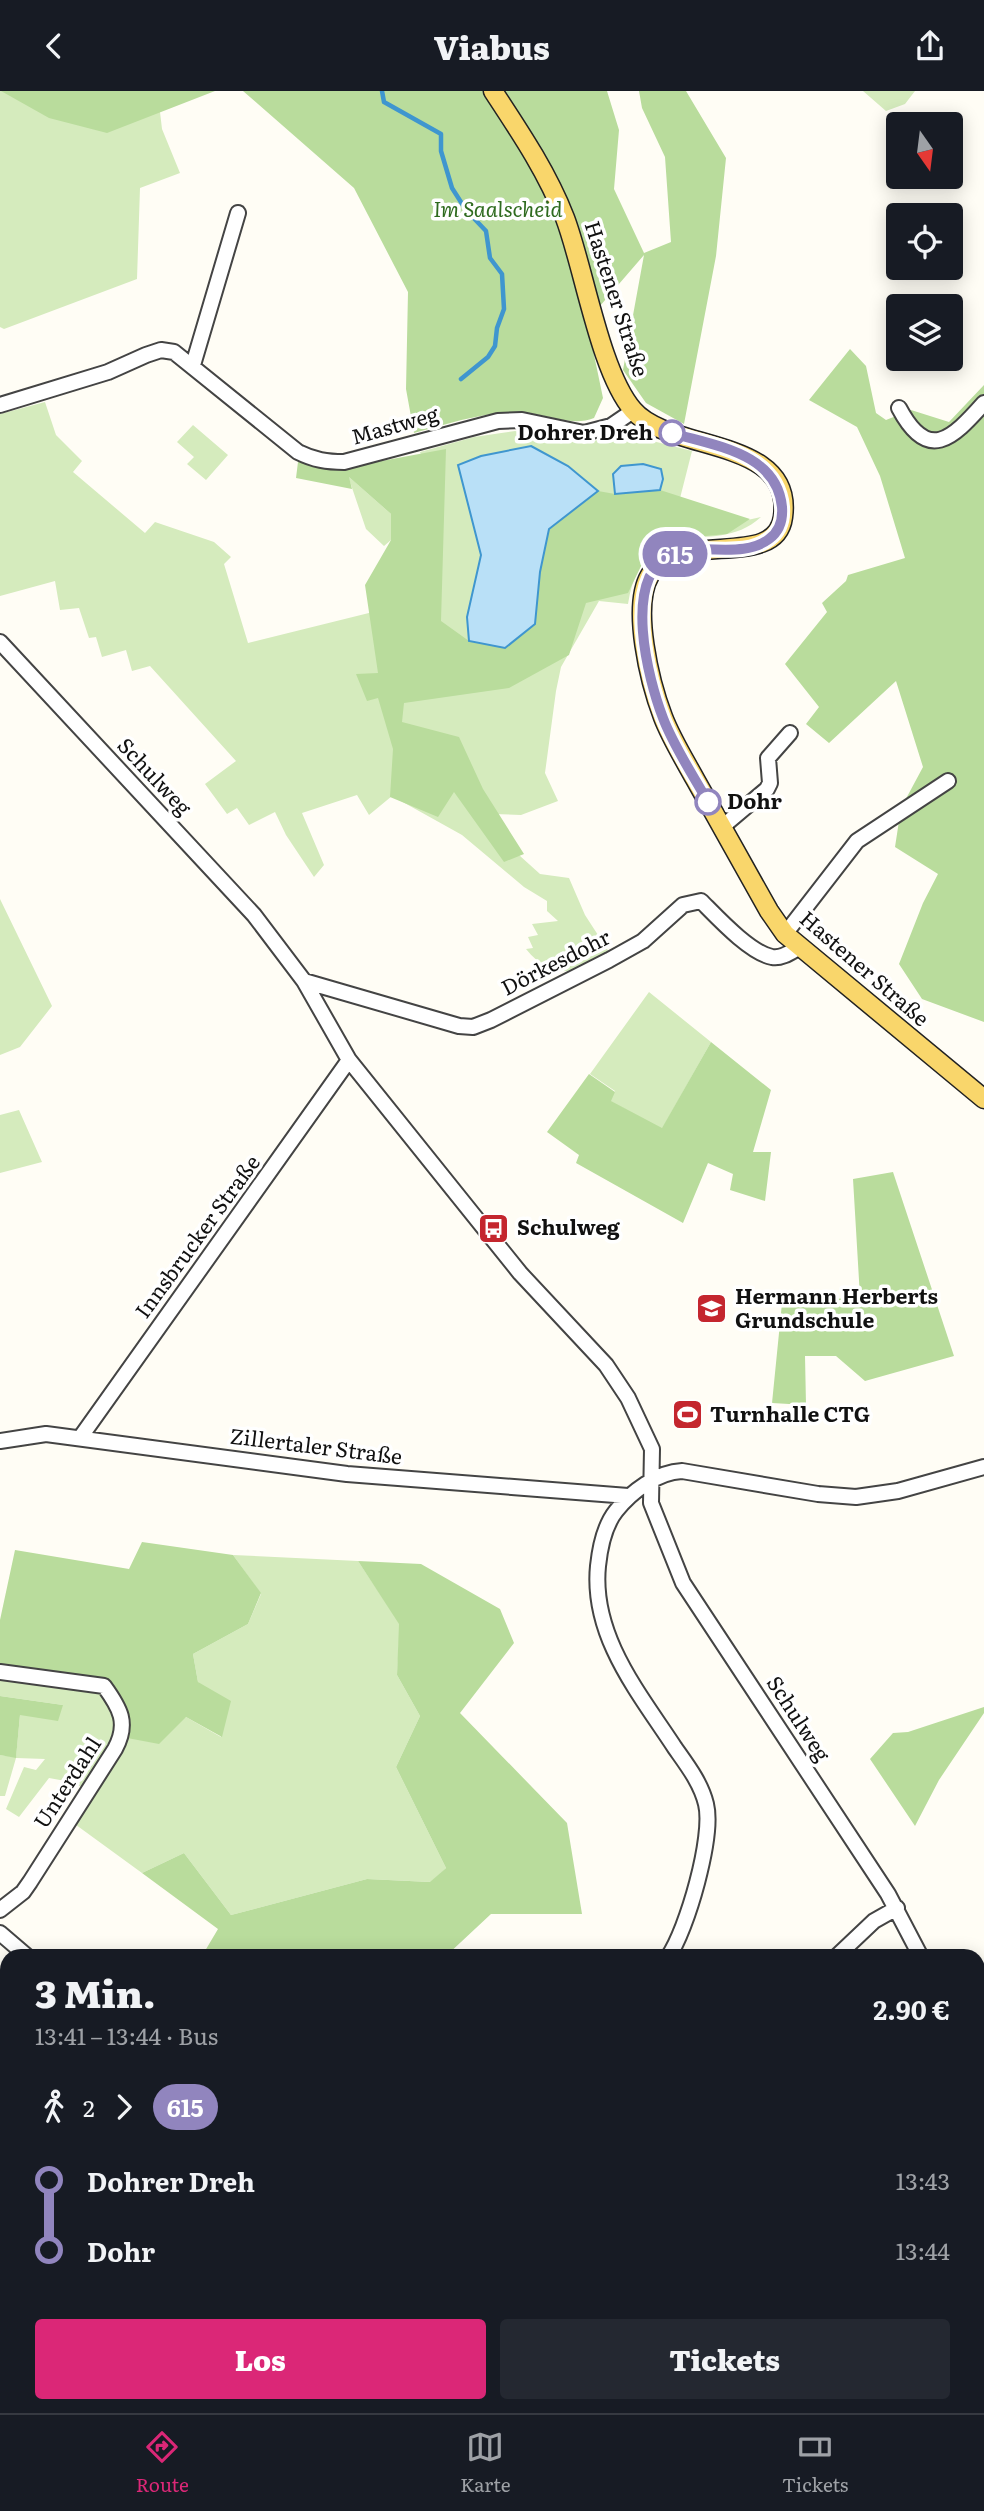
<!DOCTYPE html>
<html lang="de">
<head>
<meta charset="utf-8">
<style>
  body { margin:0; font-family:Literata,serif; background:#242831; color:#f1f3f6; height:100vh; display:flex; flex-direction:column; font-size:26px; white-space:nowrap }
  * { box-sizing:border-box; margin:0 }
  p { font-size:23px; color:#9ea1a6 }
  .icon { flex:none; width:38px; height:38px; fill:none; stroke:currentColor; stroke-width:2; stroke-linecap:round; stroke-linejoin:round }
  .map { position:relative; flex:1; overflow:hidden }
  .panel { position:absolute; left:0px; top:1858px; width:985px; height:464px; display:flex; flex-direction:column; background:#171b24; border-radius:21px 21px 0 0; box-shadow:0 4px 18px #0003 }
  .panel>* { flex:none }
  .badge { padding:0 14px; border-radius:23px; font-size:24px; line-height:46px }
  .needle { width:46px; rotate:166deg }
  .fabs { position:absolute; left:886px; top:21px; display:grid; gap:14px }
  .fabs a { display:grid; place-items:center; width:77px; height:77px; border-radius:7px; background:#171b24; box-shadow:0 4px 18px #0003; font-size:35px }
  .map>.badge { position:absolute; translate:-50% -50%; box-shadow:0 0 0 4px #fff }
  .legs { display:flex; align-items:center; gap:10px; height:77px; padding:0 35px; font-size:23px }
  .legs p { margin-inline-start:auto }
  .head { display:flex; align-items:center; justify-content:space-between; height:119px; padding:0 35px }
  h1 { font-size:38px; font-weight:800; line-height:52px }
  .primary-button { display:flex; gap:14px; margin-top:auto; padding:14px 35px }
  .primary-button a { flex:1; height:80px; border-radius:7px; background:#db2777; color:#fff; font-size:28px; font-weight:800; line-height:80px; text-align:center }
  .primary-button a+a { background:#242831; color:#f1f3f6 }
  ul { padding:0 35px; list-style:none }
  li { display:flex; align-items:center; gap:24px; height:70px; font-size:26px }
  li i { display:grid; place-items:center; width:10px; height:100%; margin:0 9px; background:currentColor }
  li i::after { content:''; width:18px; height:18px; margin:-9px; border:5px solid; border-radius:50%; background:#171b24 }
  li p { margin-inline-start:auto }
  li:first-child i { background:linear-gradient(#0000 50%,currentColor 0) }
  li:last-child i { background:linear-gradient(currentColor 50%,#0000 0) }
  header { display:flex; justify-content:space-between; align-items:center; height:91px; padding:0 35px; background:#171b24; font-size:32px; font-weight:800 }
  .dock { display:flex; justify-content:space-around; align-items:center; height:98px; border-top:2px solid #363941; background:#171b24; font-size:19px; color:#9ea1a6 }
  .dock a { display:grid; justify-items:center; gap:4px }
  .dock .active { color:#db2777 }
  .map>svg:first-child { display:block }
  .green { fill:#d5ebbd }
  .forest { fill:#b9dc9c }
  .water { fill:#b9e0f7; stroke:#3f96cf; stroke-width:2 }
  .lines { fill:none; stroke-linecap:round; stroke-linejoin:round }
  .stream { stroke:#3f96cf; stroke-width:4.5 }
  .minor-casing { stroke:#444; stroke-width:18 }
  .major-casing { stroke:#222; stroke-width:21 }
  .minor { stroke:#fff; stroke-width:14 }
  .major { stroke:#f9d66b; stroke-width:18 }
  .line-1-casing { stroke:#fff; stroke-width:16 }
  .line-1 { stroke:#9185be; stroke-width:10 }
  .stop-1-dot { fill:#fff; stroke:#9185be; stroke-width:3.5 }
  .labels { text-anchor:middle; stroke-width:7; stroke-linejoin:round; paint-order:stroke }
  .park-label { font-size:21px; font-style:italic; fill:#2f6b1f; stroke:#fff }
  .street-label { font-size:21px; fill:#111; stroke:#fff }
  .stop-label { font-size:21px; font-weight:bold; fill:#111; stroke:#fff; text-anchor:end }
  .poi-label { font-size:21px; font-weight:bold; fill:#111; stroke:#fff; text-anchor:start }
</style>
</head>
<body>
<header><svg class="icon" aria-label="back" viewBox="0 0 24 24"><path d="M15 5l-7 7 7 7"/></svg>Viabus<svg class="icon" aria-label="share" viewBox="0 0 24 24"><path d="M12 15V3M7 8l5-5 5 5M5 13v7h14v-7"/></svg></header>
<div class="map">
<svg width="984" height="2322" viewBox="0 0 984 2322">
  <rect width="100%" height="100%" fill="#fffdf5"/>
  <!-- green -->
  <path class="green" d="M0 0 158 4 162 38 180 82 140 97 137 188 4 238 0 236Z
    M863 0H915L905 13 886 20Z
    M45 311 56 344 82 370 73 381 145 442 155 431 214 451 231 466 224 473 248 552 389 517 431 395 420 361 474 346 515 340 584 353 621 342 692 360 675 427 734 432 761 426C710 472 647 408 628 513L599 510 561 576 556 600 545 682 558 710 521 724 493 723 509 755 540 783 569 787 585 824 609 861C574 880 556 894 526 858L533 857 528 846 538 844 532 833 558 830 547 820V810L524 796 462 744 392 705 369 724 357 704 302 722 324 774 314 786 286 744 275 721 249 734 237 717 227 723 205 693 236 670 150 575 132 580 126 559 102 566 96 546 89 547 79 517 60 519 55 490 0 505V323Z
    M193 334 228 364 206 389 187 373 194 366 177 351Z
    M348 385 391 423V449L384 455 366 438Z
    M0 808 52 915 20 956 0 964Z
    M649 901 711 951 662 1038 610 1010 615 1000 590 983Z
    M19 1019 42 1071 0 1082V1024Z
    M233 1464 358 1470 400 1533 397 1584 420 1625 396 1676 446 1777 431 1791 367 1788 231 1824 184 1762 142 1782 72 1731 129 1644 186 1626 221 1646 198 1591 193 1563 248 1533 261 1503Z
    M0 1581 104 1595 123 1632 88 1699 71 1691 49 1687 19 1726 6 1718 24 1676 36 1679 45 1668 16 1667 5 1705H0V1664L16 1666 20 1624 63 1614 0 1605Z"/>
  <!-- forest -->
  <path class="forest" d="M1 0H215L107 42 49 27Z
    M243 0H607L619 39 614 98 644 162 671 151 665 66 642 17 639 0H686L726 67 716 165 684 333 646 312 623 279 644 164 587 230 603 307 594 327C569 337 541 320 515 321 480 322 447 333 414 342L406 298 408 201 354 97Z
    M850 258 866 275 876 322 886 329 911 319 949 331 984 294V931L922 908 899 873 923 812 938 783 895 756 901 717 923 676 896 590 829 652 806 633 819 616 785 573 827 521 822 512 846 490 848 484 905 467 880 385 857 336 809 309Z
    M446 358 441 530 469 550 540 481 549 438 598 400 615 403 660 399 750 428 727 443 673 448 660 452 644 469 628 502 586 512 569 564 509 597 404 612 402 631 459 646 483 698 524 763 504 771 454 701 438 726 390 706 393 658 378 607 367 610 356 583 378 582 365 494 391 449V423L349 386 352 398 296 387 298 371 349 376Z
    M711 951 771 999 753 1061H771L765 1110 730 1099 733 1083 708 1072 683 1132 576 1072 579 1064 547 1041 589 983 615 1001 611 1010 662 1037Z
    M893 1081 954 1265 865 1290 836 1265H805L806 1314 772 1312 782 1212 860 1206 853 1088Z
    M142 1451 233 1464 261 1502 248 1533 193 1563 198 1591 231 1610 222 1646 186 1626 159 1653 122 1646 104 1595 0 1580V1529L15 1459 129 1478Z
    M358 1470 421 1473 500 1518 514 1552 460 1622 567 1732 582 1823H491L446 1865H202L218 1838 142 1782 184 1762 231 1824 367 1788 430 1791 446 1777 396 1676 420 1625 397 1584 399 1533Z
    M0 1605 63 1614 58 1630 20 1624 16 1667 0 1664Z
    M984 1616V1622L939 1689 915 1735 870 1668 893 1642 908 1641Z
    M476 2315H550L548 2322H475Z"/>
  <!-- water -->
  <path class="water" d="M531 355 568 375 598 400 549 438 540 481 535 533 505 557 469 550 467 526 481 464 458 374 481 365Z
    M643 373 661 378 663 388 660 399 615 403 613 383 621 375Z"/>
  <g class="lines">
    <!-- stream -->
    <path class="stream" d="M382 0 384 11 441 43V60L452 97 466 119 486 140 490 167 502 183 504 218 497 237 495 255 488 266 461 288"/>
    <defs>
      <path id="minor" d="M193 274 238 122
        M0 314 108 281 146 264 161 259 174 261 298 361C314 369 327 371 344 371L498 330 522 329 584 342 611 335 633 320
        M899 317C928 372 952 348 984 312
        M0 551 254 824 304 890 349 969 520 1182 606 1274 628 1307 652 1358 651 1412 683 1492 888 1803 921 1866
        M722 736 767 698 770 692 768 667 790 642
        M785 843 857 750 948 690
        M304 890 459 935 473 936 491 929 609 869 643 850 683 814 701 810C717 826 750 862 772 866 781 868 791 861 798 857
        M80 1347 349 969
        M0 1350 46 1343 347 1383 628 1405
        M0 1581 104 1595C120 1617 129 1632 115 1658L30 1791 23 1801 0 1819
        M0 1842 28 1866
        M668 1866C687 1839 714 1745 706 1713 701 1692 687 1674 675 1657 639 1602 591 1545 598 1475 600 1456 604 1435 616 1420 631 1401 657 1381 682 1380L818 1403 856 1406 898 1400 984 1376
        M836 1866 874 1830 897 1817
        M0 1952 7 1933
        M978 2121 984 2123
        M0 2197 7 2198
        M0 2242 7 2239
        M164 2322 183 2318 197 2322
        M662 2322 666 2315"/>
      <path id="major" d="M493 0C520 41 547 81 565 127 584 177 600 281 633 319 669 362 794 345 783 426 776 480 678 437 650 484 631 516 650 592 663 626 671 647 684 668 695 688 720 732 744 776 769 820L785 843 984 1008
        M978 1938 984 1927
        M888 2322 889 2315"/>
    </defs>
    <!-- minor casing -->
    <use href="#minor" class="minor-casing"/>
    <!-- major casing -->
    <use href="#major" class="major-casing"/>
    <!-- minor -->
    <use href="#minor" class="minor"/>
    <!-- major -->
    <use href="#major" class="major"/>
  </g>
  <g class="lines">
    <defs>
      <path id="line-1" d="M672 342C715 355 777 362 782 416 783 429 780 440 769 448 741 469 700 450 670 464 622 488 648 588 663 627 674 656 693 684 708 711"/>
    </defs>
    <!-- line-1 casing -->
    <use href="#line-1" class="line-1-casing"/>
    <!-- line-1 -->
    <use href="#line-1" class="line-1"/>
  </g>
  <!-- icons -->
  <defs>
    <symbol id="bus-square" viewBox="-11 -11 22 22"><rect x="-9" y="-9" width="18" height="18" rx="4" fill="#c4262e" stroke="#fff"/><path d="M-5-6H5V4H4V6H2V4H-2V6H-4V4H-5ZM-3.5-4V0h7V-4ZM-3.5 1.2v1.5H-2V1.2ZM2 1.2v1.5H3.5V1.2Z" fill="#fff"/></symbol>
    <symbol id="school-square" viewBox="-11 -11 22 22"><rect x="-9" y="-9" width="18" height="18" rx="4" fill="#c4262e" stroke="#fff"/><path d="M0-5L7-2L0 1L-7-2ZM-4 1L0 2.5L4 1V4Q0 6-4 4Z" fill="#fff"/></symbol>
    <symbol id="stadium-square" viewBox="-11 -11 22 22"><rect x="-9" y="-9" width="18" height="18" rx="4" fill="#c4262e" stroke="#fff"/><path d="M0-5a6.5 5 0 1 0 0 10a6.5 5 0 1 0 0-10ZM-3.5-1.8h7v3.6h-7Z" fill="#fff"/></symbol>
  </defs>
  <g fill-rule="evenodd">
    <use href="#bus-square" x="476" y="1120" width="35" height="35"/>
    <use href="#school-square" x="694" y="1200" width="35" height="35"/>
    <use href="#stadium-square" x="670" y="1306" width="35" height="35"/>
  </g>
  <!-- markers -->
  <g class="stop-1-dot">
    <circle cx="672" cy="342" r="12"/>
    <circle cx="708" cy="711" r="12"/>
  </g>
  <g class="labels">
    <!-- park labels -->
    <g class="park-label">
      <text x="498" y="126">Im Saalscheid</text>
    </g>
    <!-- street labels -->
    <g class="street-label">
      <text transform="translate(616 208) rotate(72)" y="7">Hastener Straße</text>
      <text transform="translate(395 335) rotate(-16)" y="7">Mastweg</text>
      <text transform="translate(154 686) rotate(47)" y="7">Schulweg</text>
      <text transform="translate(556 872) rotate(-27)" y="7">Dörkesdohr</text>
      <text transform="translate(864 878) rotate(41)" y="7">Hastener Straße</text>
      <text transform="translate(198 1146) rotate(-54)" y="7">Innsbrucker Straße</text>
      <text transform="translate(316 1356) rotate(7)" y="7">Zillertaler Straße</text>
      <text transform="translate(798 1628) rotate(57)" y="7">Schulweg</text>
      <text transform="translate(68 1692) rotate(-57)" y="7">Unterdahl</text>
    </g>
    <!-- stop labels -->
    <g class="stop-label">
      <text x="653" y="349">Dohrer Dreh</text>
      <text x="727" y="718" text-anchor="start">Dohr</text>
    </g>
    <!-- poi labels -->
    <g class="poi-label">
      <text x="517" y="1144">Schulweg</text>
      <text x="735" y="1213">Hermann Herberts<tspan x="735" dy="24">Grundschule</tspan></text>
      <text x="710" y="1331">Turnhalle CTG</text>
    </g>
  </g>
</svg>
<div class="fabs">
<a><svg class="needle" viewBox="-14 -14 28 28"><path d="M0-13l5 13h-10z" fill="#e53935"/><path d="M0 13l5-13h-10z" fill="#9ea1a6"/></svg></a>
<a><svg class="icon" aria-label="locate" viewBox="0 0 24 24"><circle cx="12" cy="12" r="6"/><path d="M12 2v4M12 18v4M2 12h4M18 12h4"/></svg></a>
<a><svg class="icon" aria-label="layers" viewBox="0 0 24 24"><path d="M12 4l9 5-9 5-9-5zM3 14l9 5 9-5"/></svg></a>
</div>
<b class="badge" style="left:675px;top:463px;background:#9185be;color:#fff">615</b>
<section class="panel">
<div class="head"><div><h1>3 Min.</h1><p>13:41 – 13:44 · Bus</p></div><b>2.90 €</b></div>
<div class="legs"><svg class="icon" aria-label="walk" viewBox="0 0 24 24"><circle cx="13" cy="4" r="2"/><path d="M13 8l-2 6 4 7M11 14l-3 7M7 12l3-4h3l4 4"/></svg>2<svg class="icon" aria-label="forward" viewBox="0 0 24 24"><path d="M9 5l7 7-7 7"/></svg><b class="badge" style="background:#9185be;color:#fff">615</b></div>
<ul>
<li><i style="color:#9185be"></i><b>Dohrer Dreh</b><p>13:43</p></li>
<li><i style="color:#9185be"></i><b>Dohr</b><p>13:44</p></li>
</ul>
<div class="primary-button"><a>Los</a><a>Tickets</a></div>
</section>
</div>
<nav class="dock">
<a class="active"><svg class="icon" aria-label="directions" viewBox="0 0 24 24"><path d="M12 3l9 9-9 9-9-9zM9 14v-3h6M13 9l2 2-2 2"/></svg>Route</a>
<a><svg class="icon" aria-label="map" viewBox="0 0 24 24"><path d="M3 6l6-2 6 2 6-2v14l-6 2-6-2-6 2zM9 4v14M15 6v14"/></svg>Karte</a>
<a><svg class="icon" aria-label="tickets" viewBox="0 0 24 24"><path d="M3 7h18v10H3zM15 7v10"/></svg>Tickets</a>
</nav>
</body>
</html>
